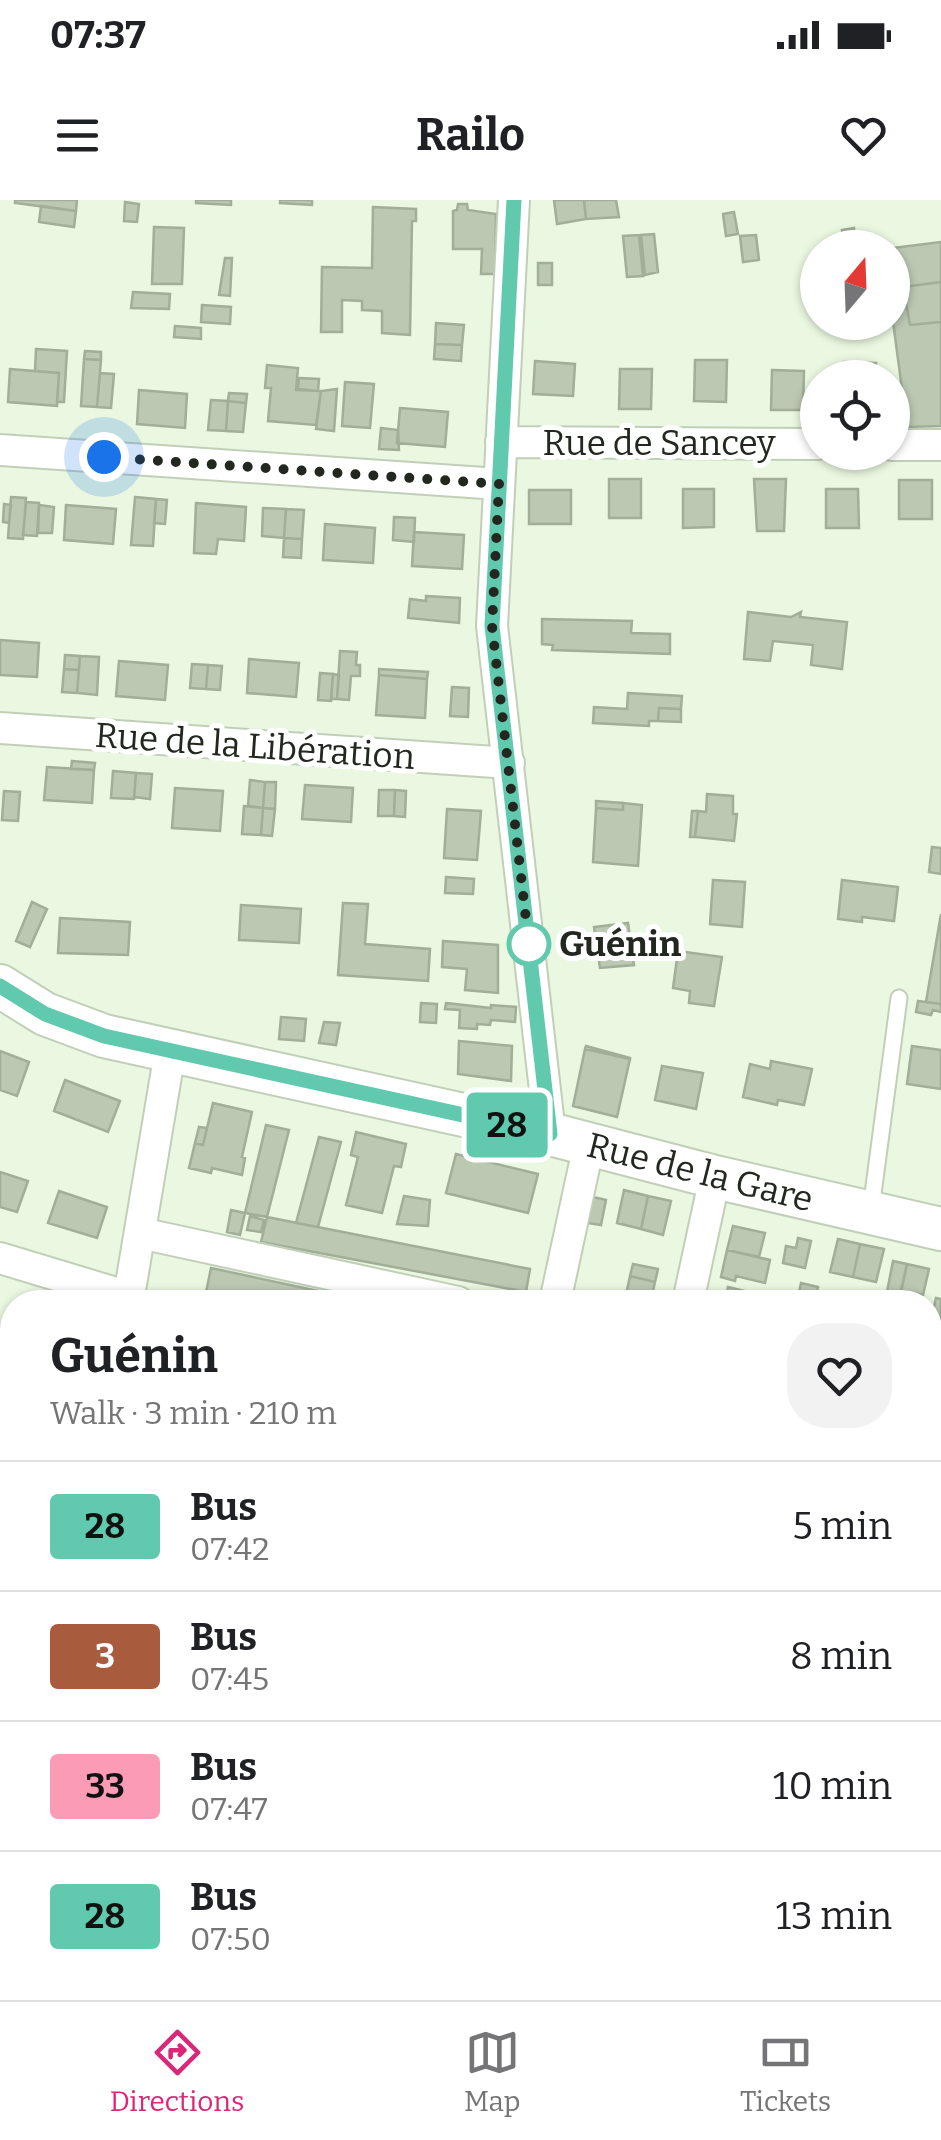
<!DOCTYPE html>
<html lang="en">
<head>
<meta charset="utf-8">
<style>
  body { margin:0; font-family:Bitter,serif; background:#f2f2f2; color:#202124; height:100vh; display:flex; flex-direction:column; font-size:38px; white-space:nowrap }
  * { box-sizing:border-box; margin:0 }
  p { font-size:32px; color:#757577 }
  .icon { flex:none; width:55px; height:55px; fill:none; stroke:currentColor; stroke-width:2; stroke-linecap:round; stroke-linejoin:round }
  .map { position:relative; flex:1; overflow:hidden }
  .sheet { position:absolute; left:0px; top:1090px; width:942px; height:710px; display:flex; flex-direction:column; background:#fff; border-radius:40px 40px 0 0; box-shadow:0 2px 8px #0004 }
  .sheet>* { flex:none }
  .badge { padding:0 20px; border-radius:8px; font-size:35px; line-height:65px }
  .needle { width:65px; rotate:19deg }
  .controls { position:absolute; left:800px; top:30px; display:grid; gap:20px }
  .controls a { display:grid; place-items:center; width:110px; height:110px; border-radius:50%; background:#fff; box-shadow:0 2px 8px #0004; font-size:50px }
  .you { position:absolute; width:50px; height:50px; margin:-25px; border:8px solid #fff; border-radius:50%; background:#1a73e8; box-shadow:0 0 0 15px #1a73e833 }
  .map>.badge { position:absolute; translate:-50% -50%; box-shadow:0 0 0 5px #fff }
  .round { display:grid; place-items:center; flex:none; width:105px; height:105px; border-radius:40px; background:#f2f2f2 }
  .head { display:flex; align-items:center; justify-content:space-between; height:170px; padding:0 50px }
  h1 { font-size:48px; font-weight:700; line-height:75px }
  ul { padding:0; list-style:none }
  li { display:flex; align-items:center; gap:30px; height:130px; padding:0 50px; border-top:2px solid #e0e0e0 }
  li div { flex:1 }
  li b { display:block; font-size:38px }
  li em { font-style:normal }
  li .badge { min-width:110px; font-weight:700; text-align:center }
  .status { display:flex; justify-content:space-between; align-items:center; height:70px; padding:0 50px; background:#fff; direction:ltr }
  .status svg { height:28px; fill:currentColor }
  header { display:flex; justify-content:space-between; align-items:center; height:130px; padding:0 50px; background:#fff; font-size:45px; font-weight:700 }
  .menu { display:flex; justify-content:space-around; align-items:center; height:140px; border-top:2px solid #e0e0e0; background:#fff; font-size:28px; color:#757577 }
  .menu a { display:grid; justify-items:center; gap:5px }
  .menu .selected { color:#db2777 }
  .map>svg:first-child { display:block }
  .building { fill:#bbc8b2; stroke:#a1ae98; stroke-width:2.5 }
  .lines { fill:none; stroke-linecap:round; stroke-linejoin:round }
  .lane-casing { stroke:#c1cfb9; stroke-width:19 }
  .street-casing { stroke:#c1cfb9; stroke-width:34 }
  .secondary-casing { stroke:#c1cfb9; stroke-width:46 }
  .lane { stroke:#fff; stroke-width:15 }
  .street { stroke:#fff; stroke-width:30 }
  .secondary { stroke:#fff; stroke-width:42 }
  .line-casing { stroke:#fff; stroke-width:22 }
  .line { stroke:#61c9ad; stroke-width:15 }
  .walk { stroke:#22271f; stroke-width:10; stroke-dasharray:0 18 }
  .stop-dot { fill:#fff; stroke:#61c9ad; stroke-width:5 }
  .labels { text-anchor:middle; stroke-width:10; stroke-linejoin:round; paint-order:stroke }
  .street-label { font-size:35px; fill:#22271f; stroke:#fff }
  .stop-label { font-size:35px; font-weight:bold; fill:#22271f; stroke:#fff; text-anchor:start }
</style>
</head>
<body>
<div class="status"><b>07:37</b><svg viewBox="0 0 49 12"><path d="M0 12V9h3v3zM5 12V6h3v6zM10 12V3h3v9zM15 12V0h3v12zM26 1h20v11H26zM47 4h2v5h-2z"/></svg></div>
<header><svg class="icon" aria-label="menu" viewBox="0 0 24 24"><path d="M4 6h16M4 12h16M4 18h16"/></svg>Railo<svg class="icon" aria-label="heart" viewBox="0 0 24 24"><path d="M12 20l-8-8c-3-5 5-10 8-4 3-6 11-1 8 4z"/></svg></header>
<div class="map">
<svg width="941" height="1800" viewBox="0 0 941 1800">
  <rect width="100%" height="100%" fill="#eaf8e1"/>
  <!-- building -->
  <path class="building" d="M15 0H77L76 11 15 3Z
    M196 0H231V5L196 3Z
    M280 0H312V5L280 3Z
    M554 0H584L586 19 557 24Z
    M584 0H616L619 17 586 19Z
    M125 2 139 4 137 22 124 21Z
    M458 4H467L468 10 496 14 495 74H481L482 49H453V11L457 10Z
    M41 6 76 11 74 27 39 22Z
    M373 7 416 9V21H412L410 135 382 133V111L362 110V101L342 100V132H321L322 67 372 68Z
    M734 12 738 34 726 36 723 14Z
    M154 27 184 28 182 84H152Z
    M854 28 856 48H844L842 30Z
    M654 34 658 72 645 75 641 35Z
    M639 35 643 76 627 77 623 36Z
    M756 35 759 60 743 62 740 36Z
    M941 42V226L907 227 892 114V48Z
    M225 58H232L230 96 219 95Z
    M538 63H552V85H538Z
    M941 82V122L910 125 903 87Z
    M133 92 170 94 169 109 131 108Z
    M202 105 231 107 230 124 201 122Z
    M436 123 464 125 462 145 435 144Z
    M175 126 201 128V139L174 137Z
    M435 144 462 145 461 161 434 159Z
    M36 149 67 151 64 202H57L59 173 35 171Z
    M85 151 101 152V160L84 159Z
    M84 159 101 160 97 207 81 206Z
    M695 160H727L726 202 694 201Z
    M535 161 575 164 573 196 533 194Z
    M844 162 876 163 875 178H844Z
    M267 165 298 168 296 190 321 191 316 225 268 221 271 188H265Z
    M10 169 59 173 57 206 8 202Z
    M620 169H652L651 209H619Z
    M772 170 804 171 803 210H771Z
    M100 173 114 174 111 208 97 207Z
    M299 178 319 179 318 191 298 189Z
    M345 182 374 184 370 228 342 226Z
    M337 189 334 231 316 229 321 191Z
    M139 190 187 194 185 228 137 224Z
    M229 193 247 194 246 203 228 201Z
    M211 200 228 201 226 231 208 230Z
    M228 201 246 203 243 232 226 231Z
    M400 208 448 212 445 247 397 243Z
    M381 228 398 230 399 250 379 249Z
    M609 279H641V318H609Z
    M754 279H786L784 331H757Z
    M899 280H932V319H899Z
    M683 289H714V327L683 328Z
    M826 289H858L859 328H826Z
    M529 290H571V324H529Z
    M11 297 26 298 23 339 8 338Z
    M135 297 156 299 153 346 131 345Z
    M156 299 167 300 165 324 154 323Z
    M26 302 39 303 37 336 23 335Z
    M196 303 246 307 244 341 218 339 216 354 194 353Z
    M4 304 11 305 9 323 3 322Z
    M39 305 54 307 52 333H38Z
    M66 305 116 309 113 344 64 340Z
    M263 308 286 309 284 338 262 336Z
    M286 309 304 310 302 339 284 338Z
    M394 317 415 318 414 342 393 340Z
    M325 324 375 328 373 363 323 360Z
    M414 332 464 335 462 369 412 366Z
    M284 338 302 339 301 358 283 357Z
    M426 396 460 398 459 423 408 418 410 399 426 401Z
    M748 412 791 417 801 412 800 417 847 422 842 469 811 465 813 445 773 441 770 461 744 459Z
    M542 419 632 421 631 433 670 434V454L552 450 553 445 542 444Z
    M0 440 39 443 37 477 0 475Z
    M340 451 357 452 356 465H360V476H351L349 500 337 499Z
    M65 455 80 456 79 470 64 469Z
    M80 456 99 457 97 495 77 493Z
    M249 459 299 463 296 497 247 493Z
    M119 461 168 465 165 500 116 496Z
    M192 464 208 465 206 489 190 488Z
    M208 465 222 466 220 490 206 489Z
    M64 469 79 470 77 493 62 492Z
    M379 469 428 472 427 479 379 475Z
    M320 473 333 474 331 501 318 500Z
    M333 474 339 475 337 499H331Z
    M379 475 427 479 425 518 376 515Z
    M452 487 469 488 468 517 450 516Z
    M628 493 682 496 681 509 659 508 658 521H649V526L593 523 594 507 627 509Z
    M659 508 681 509V522L658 521Z
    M72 561 95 563 94 570 71 569Z
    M47 567 94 570 92 603 44 600Z
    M113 571 136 573 134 599 111 598Z
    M136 573 152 574 150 599 134 597Z
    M250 580 265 582 263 608 248 606Z
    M265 582H276L275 609 263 608Z
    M305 585 353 588 351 622 302 619Z
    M175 588 223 591 220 631 172 628Z
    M379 590H395L394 616H378Z
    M395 590 406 591 405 617 394 616Z
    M4 591 20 592 18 621 2 620Z
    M707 594 733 596V614H737L734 641 695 637 698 611 706 612Z
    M596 601 623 603V610L596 608Z
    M623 603 642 605 638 666 593 662 596 608 623 610Z
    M244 606 263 608 261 635 242 634Z
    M263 608 275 609 272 636 261 635Z
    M447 609 481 611 477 660 444 658Z
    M692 611H698L695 637H690Z
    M932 647 941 648V674L929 672Z
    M446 677 474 679 473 694 445 693Z
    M713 680 745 682 742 727 710 724Z
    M842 680 898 687 894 721 862 717V722L838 719Z
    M32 702 47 709 30 747 16 741Z
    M343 703 368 704 365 744 430 749 428 781 338 775Z
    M241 705 301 709 299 743 239 740Z
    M941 714V804L926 802Z
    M60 718 130 722 128 755 58 753Z
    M628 723 634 765 600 768 594 727Z
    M443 741 498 745V793L465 790 467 769 442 767Z
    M678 751 722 757 714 806 689 803 690 791 673 788Z
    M918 801 941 804V812L933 810 931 815 916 812Z
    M421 803 437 804 436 823 420 822Z
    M446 803 491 808V805L516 807 515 822 491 820 490 825 477 824V829L459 828 460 810 445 809Z
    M281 817 306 819 304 841 279 839Z
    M324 822 340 823 336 845 319 843Z
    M459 841 512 846 511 881 458 874Z
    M586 846 630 858V859L585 849Z
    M912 846 941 850V889L907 884Z
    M585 849 630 859 617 917 573 906Z
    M0 851 29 862 17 896 0 890Z
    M771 861 812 869 804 905 778 900 777 905 743 897 750 864 770 869Z
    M662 866 703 873 696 909 655 900Z
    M65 880 120 901 108 932 54 911Z
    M213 903 252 912 242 957 245 958 242 975 212 968 211 973 189 968 195 943 203 945Z
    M266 925 289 930 267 1017 245 1013Z
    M199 927 207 928 203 945 195 943Z
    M356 932 406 944 401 967 394 966 382 1013 346 1005 358 957 351 955Z
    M319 937 341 942 318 1027 296 1023Z
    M456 954 538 974 528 1013 446 993Z
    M0 972 28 981 17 1012 0 1007Z
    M624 990 648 996 641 1029 617 1023Z
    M59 991 107 1007 97 1038 48 1023Z
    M404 996 430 1000 428 1026 397 1024Z
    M648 996 671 1001 663 1035 641 1029Z
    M593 997 606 1000 601 1025 588 1023Z
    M231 1010 245 1013 240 1035 227 1032Z
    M250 1016 264 1020 261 1032 247 1030Z
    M267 1017 530 1069 526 1092 261 1042Z
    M733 1026 765 1033 759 1057 727 1050Z
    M798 1038 811 1041 805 1068 783 1063 786 1046 796 1048Z
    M838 1039 860 1044 853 1077 830 1072Z
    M860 1044 884 1049 876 1082 853 1077Z
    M727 1050 770 1060 765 1083 736 1076 735 1081 721 1077Z
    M893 1061 907 1064 899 1102H885Z
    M633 1064 658 1069 655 1082 630 1076Z
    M907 1064 929 1069 923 1095 901 1090Z
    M211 1068 370 1102H204Z
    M630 1076 655 1082 652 1096 627 1090Z
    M801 1083 818 1087 814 1102H797Z
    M728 1087 790 1102H745L726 1098Z
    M936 1098 941 1099V1123L931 1120Z
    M930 1133 941 1135V1146L930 1144Z
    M930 1144 941 1146V1161L930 1159Z
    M931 1169 941 1171V1196L930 1193Z
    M930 1193 941 1196V1221L930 1219Z
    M935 1283 941 1285 939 1325 930 1322Z
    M0 1342 12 1346V1380L0 1376Z
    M930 1378 941 1380V1416L930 1411Z
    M0 1446 12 1450V1486L0 1482Z
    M933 1542 941 1544V1564L930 1561Z
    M0 1608 8 1611 0 1637Z
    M3 1708 12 1711V1737L0 1732Z
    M138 1788H224L267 1800H181Z
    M451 1788H489L485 1800 448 1798Z
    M524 1788H572L569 1800H521Z
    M622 1788H657L654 1800H614V1797H620Z
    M709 1788 744 1797 743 1800H706Z"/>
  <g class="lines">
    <defs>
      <path id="lane" d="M871 1009 899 798"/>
      <path id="street" d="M514 0 492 426 550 934
        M501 242 818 244
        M892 245H941
        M0 250 499 284
        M0 528 509 563
        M140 1033 458 1102
        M0 1058 129 1097
        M128 1102 170 852
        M555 1102 589 944
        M688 1102 715 977
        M930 1256 941 1258
        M0 1289 12 1293
        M0 1527 12 1531
        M287 1788 332 1800
        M393 1800 396 1788
        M879 1800 882 1788"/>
      <path id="secondary" d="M0 786 45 814 104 836 550 934 715 977 941 1029"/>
    </defs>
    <!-- lane casing -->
    <use href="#lane" class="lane-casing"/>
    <!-- street casing -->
    <use href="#street" class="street-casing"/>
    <!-- secondary casing -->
    <use href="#secondary" class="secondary-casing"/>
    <!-- lane -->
    <use href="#lane" class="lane"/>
    <!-- street -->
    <use href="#street" class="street"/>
    <!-- secondary -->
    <use href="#secondary" class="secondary"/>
  </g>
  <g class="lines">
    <defs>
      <path id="line" d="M0 786 45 814 104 836 550 934 492 426 514 0"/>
    </defs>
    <!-- line casing -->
    <use href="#line" class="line-casing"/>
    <!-- line -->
    <use href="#line" class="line"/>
    <!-- walk -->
    <path class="walk" d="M104 257 499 284 492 426 530 754 529 744"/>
  </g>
  <!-- markers -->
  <circle class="stop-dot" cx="529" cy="744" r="20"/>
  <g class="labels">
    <!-- street labels -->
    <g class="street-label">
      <text x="659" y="255">Rue de Sancey</text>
      <text transform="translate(255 546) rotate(4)" y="12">Rue de la Libération</text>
      <text transform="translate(700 972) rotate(14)" y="12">Rue de la Gare</text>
    </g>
    <!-- stop labels -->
    <g class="stop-label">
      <text x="559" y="756">Guénin</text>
    </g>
  </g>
</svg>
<div class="controls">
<a><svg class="needle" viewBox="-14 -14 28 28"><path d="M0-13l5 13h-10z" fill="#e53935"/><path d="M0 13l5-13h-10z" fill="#757577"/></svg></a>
<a><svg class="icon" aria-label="locate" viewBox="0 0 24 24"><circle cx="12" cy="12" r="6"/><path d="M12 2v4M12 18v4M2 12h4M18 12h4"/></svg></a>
</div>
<div class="you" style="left:104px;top:257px"></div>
<b class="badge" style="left:507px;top:925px;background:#61c9ad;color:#111">28</b>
<section class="sheet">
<div class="head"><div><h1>Guénin</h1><p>Walk · 3 min · 210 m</p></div><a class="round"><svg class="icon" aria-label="heart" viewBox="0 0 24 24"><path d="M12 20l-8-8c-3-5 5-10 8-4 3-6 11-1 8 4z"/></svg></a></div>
<ul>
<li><span class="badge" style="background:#61c9ad;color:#111">28</span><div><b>Bus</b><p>07:42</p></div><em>5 min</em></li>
<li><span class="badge" style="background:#a95b3e;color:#fff">3</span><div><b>Bus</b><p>07:45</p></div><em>8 min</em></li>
<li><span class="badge" style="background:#fb9bb5;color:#111">33</span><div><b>Bus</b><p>07:47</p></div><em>10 min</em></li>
<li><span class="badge" style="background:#61c9ad;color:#111">28</span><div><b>Bus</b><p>07:50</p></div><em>13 min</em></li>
</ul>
</section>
</div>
<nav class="menu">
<a class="selected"><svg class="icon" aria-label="directions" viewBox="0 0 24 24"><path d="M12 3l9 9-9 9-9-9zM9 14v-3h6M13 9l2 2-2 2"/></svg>Directions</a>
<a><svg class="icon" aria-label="map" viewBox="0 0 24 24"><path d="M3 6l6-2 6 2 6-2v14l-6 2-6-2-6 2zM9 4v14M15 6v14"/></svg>Map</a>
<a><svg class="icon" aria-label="tickets" viewBox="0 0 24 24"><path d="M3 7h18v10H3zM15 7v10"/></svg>Tickets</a>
</nav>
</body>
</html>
